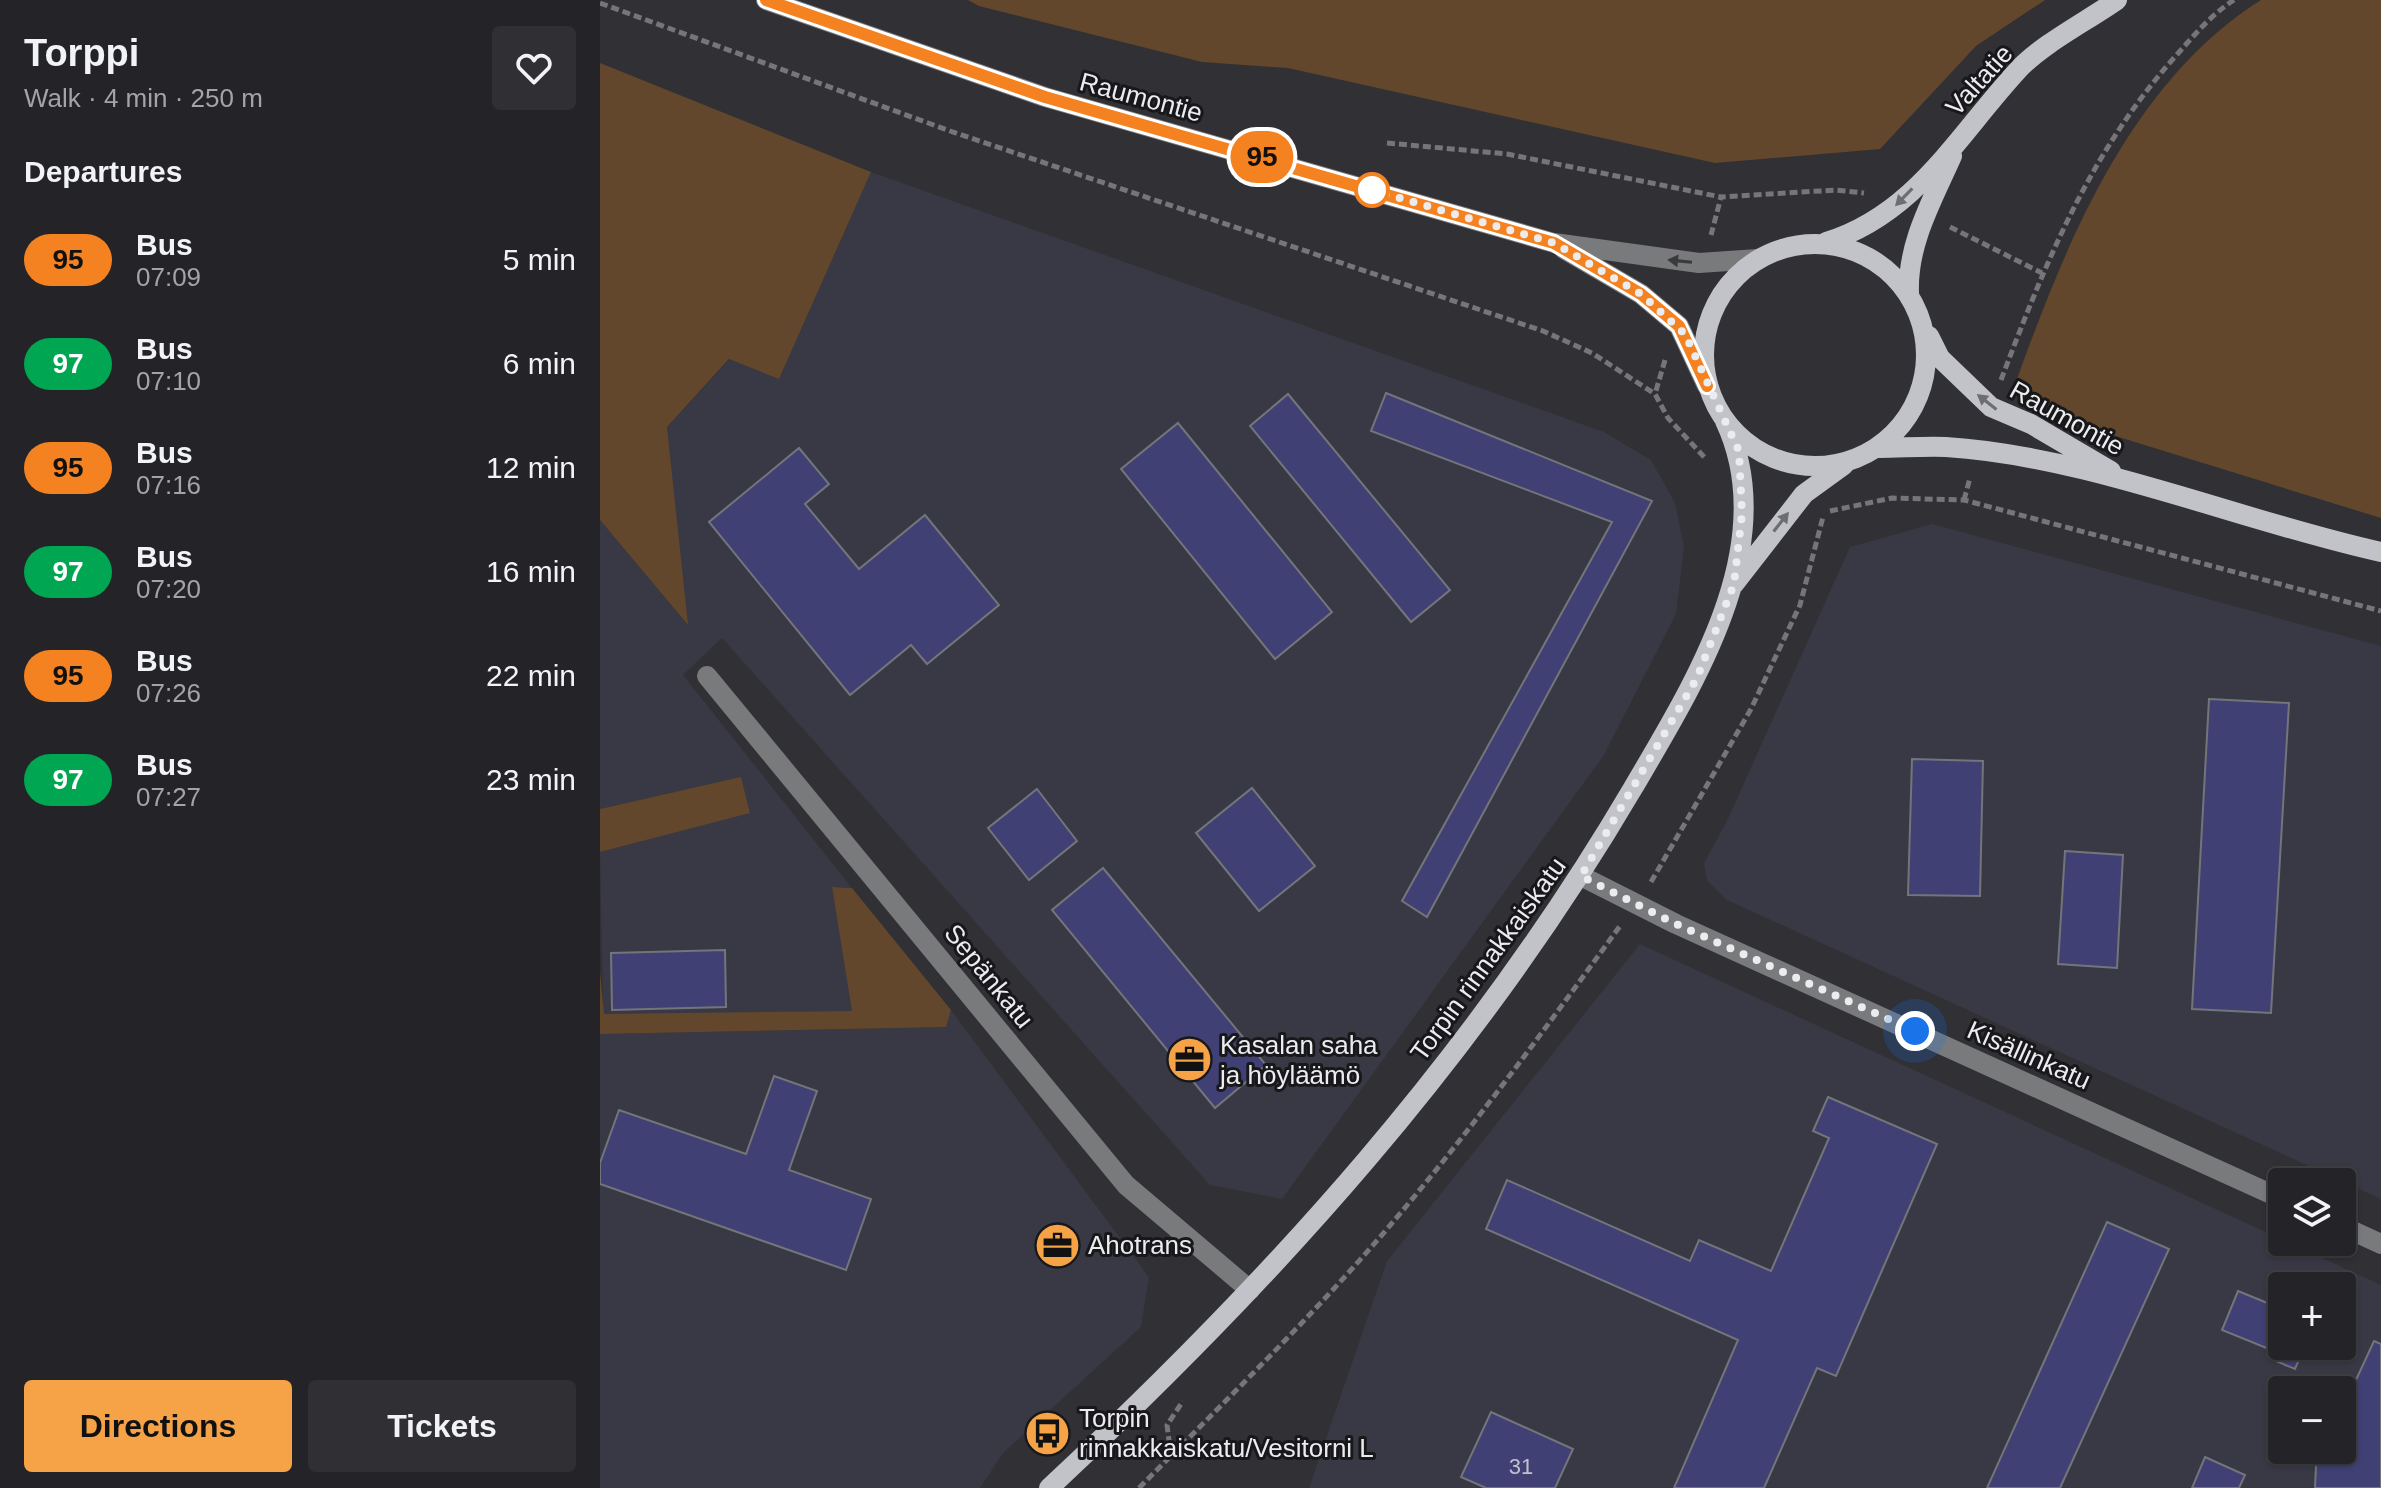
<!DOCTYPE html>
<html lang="en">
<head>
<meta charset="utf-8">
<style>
  body { margin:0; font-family:Arial,sans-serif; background:#303034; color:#f1f3f6; height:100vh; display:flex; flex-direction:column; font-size:30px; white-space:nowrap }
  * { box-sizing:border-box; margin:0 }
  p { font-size:26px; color:#a3a4a8 }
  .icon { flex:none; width:44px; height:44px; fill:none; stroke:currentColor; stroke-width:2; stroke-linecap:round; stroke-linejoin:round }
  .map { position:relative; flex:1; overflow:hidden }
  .drawer { display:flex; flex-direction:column; background:#242428; width:600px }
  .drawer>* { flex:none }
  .badge { padding:0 16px; border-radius:26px; font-size:28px; line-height:52px }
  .tools { position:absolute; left:1668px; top:1168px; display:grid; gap:16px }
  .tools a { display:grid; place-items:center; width:88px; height:88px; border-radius:8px; background:#242428; box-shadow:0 2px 6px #0004,0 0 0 2px #414145; font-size:40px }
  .you { position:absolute; width:40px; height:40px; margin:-20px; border:6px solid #fff; border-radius:50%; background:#1a73e8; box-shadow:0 0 0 12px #1a73e833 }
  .map>.badge { position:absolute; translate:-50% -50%; box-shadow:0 0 0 4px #fff }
  h2 { padding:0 24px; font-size:30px; line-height:72px }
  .round { display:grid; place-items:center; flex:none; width:84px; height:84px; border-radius:8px; background:#303034 }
  .overview { display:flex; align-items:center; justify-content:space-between; height:136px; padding:0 24px }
  h1 { font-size:38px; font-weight:700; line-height:60px }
  .action { display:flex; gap:16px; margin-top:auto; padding:16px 24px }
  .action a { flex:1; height:92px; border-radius:8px; background:#f6a246; color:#111; font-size:32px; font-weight:700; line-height:92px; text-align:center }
  .action a+a { background:#303034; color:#f1f3f6 }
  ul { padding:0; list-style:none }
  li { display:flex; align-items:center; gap:24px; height:104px; padding:0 24px }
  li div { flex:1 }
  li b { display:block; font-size:30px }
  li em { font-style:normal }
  li .badge { min-width:88px; font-weight:700; text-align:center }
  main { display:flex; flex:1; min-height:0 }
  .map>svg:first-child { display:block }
  .built { fill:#383944; fill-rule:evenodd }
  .green { fill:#62472d }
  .building { fill:#404074; stroke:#74757a; stroke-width:2 }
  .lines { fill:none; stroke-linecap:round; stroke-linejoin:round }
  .path { stroke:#75757a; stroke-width:5; stroke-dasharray:8 4; stroke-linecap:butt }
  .minor { stroke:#797a7c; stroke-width:20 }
  .major { stroke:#c2c3c8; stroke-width:20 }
  .oneway { fill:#6d6e72 }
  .oneway2 { fill:#3a3a3d }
  .line-casing { stroke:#fff; stroke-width:18 }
  .line { stroke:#f58220; stroke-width:12 }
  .walk { stroke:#ebecef; stroke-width:8; stroke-dasharray:0 14.4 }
  .stop-dot { fill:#fff; stroke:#f58220; stroke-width:4 }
  .labels { text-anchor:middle; stroke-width:6; stroke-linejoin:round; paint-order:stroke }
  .number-label { font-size:22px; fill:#c0c1d0 }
  .street-label { font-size:26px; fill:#ebecef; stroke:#18181b }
  .poi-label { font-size:26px; fill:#ebecef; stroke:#18181b; text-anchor:start }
</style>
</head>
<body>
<main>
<section class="drawer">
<div class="overview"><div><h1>Torppi</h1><p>Walk · 4 min · 250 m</p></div><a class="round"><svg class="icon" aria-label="heart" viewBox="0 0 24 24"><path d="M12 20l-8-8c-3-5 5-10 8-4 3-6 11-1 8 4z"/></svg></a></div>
<h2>Departures</h2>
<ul>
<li><span class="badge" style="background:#f58220;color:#111">95</span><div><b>Bus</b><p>07:09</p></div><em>5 min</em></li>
<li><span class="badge" style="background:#00a651;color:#fff">97</span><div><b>Bus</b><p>07:10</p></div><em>6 min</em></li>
<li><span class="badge" style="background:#f58220;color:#111">95</span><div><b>Bus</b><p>07:16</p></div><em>12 min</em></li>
<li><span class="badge" style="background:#00a651;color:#fff">97</span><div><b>Bus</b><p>07:20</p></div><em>16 min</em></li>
<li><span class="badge" style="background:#f58220;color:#111">95</span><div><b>Bus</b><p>07:26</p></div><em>22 min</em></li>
<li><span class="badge" style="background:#00a651;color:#fff">97</span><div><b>Bus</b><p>07:27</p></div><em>23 min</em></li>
</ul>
<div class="action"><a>Directions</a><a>Tickets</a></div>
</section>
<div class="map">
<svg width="1781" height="1488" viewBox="0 0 1781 1488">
  <rect width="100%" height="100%" fill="#303035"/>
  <!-- built -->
  <path class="built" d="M271 172 1004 432 1051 460 1075 503 1084 547 1076 614 1004 755 682 1199 610 1185 122 638 83 675 252 888 232 887 253 1011 3 1015 0 852 150 812 141 778 0 809V520L87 624 67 427 130 359 179 379Z
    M1332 524 1781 646V1199L1127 900 1107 880 1104 863 1127 821 1250 547Z
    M1040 944 1781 1285V1488H709L787 1261ZM1682 1286H1742V1346H1682ZM1682 1390H1742V1450H1682Z
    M351 1010 549 1277 541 1327 403 1453 380 1488H0V1034L345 1027Z"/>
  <!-- green -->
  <path class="green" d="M368 0H1445L1376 46 1280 149 1115 163 688 68 602 62 379 6Z
    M1661 0H1781V518L1509 434 1413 390C1464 248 1528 84 1661 0Z
    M0 63 271 172 179 379 129 359 67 427 88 625 0 520Z
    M141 777 150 813 0 852V809Z
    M232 887 252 888 351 1010 346 1027 0 1034V972L4 1014 252 1011Z"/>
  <!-- building -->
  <path class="building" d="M786 393 1052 501 827 917 802 901 1012 522 771 431Z
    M688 394 850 590 811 622 650 426Z
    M578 423 732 612 675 659 521 469Z
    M199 448 229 484 205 504 259 569 325 515 399 605 327 664 311 645 250 695 109 522Z
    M1609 699 1689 703 1671 1013 1592 1009Z
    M1312 759 1383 761 1380 896 1308 895Z
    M652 788 715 866 659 911 596 833Z
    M437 789 477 841 429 880 388 828Z
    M1465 851 1523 855 1517 968 1458 964Z
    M503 868 666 1065 615 1108 452 910Z
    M125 950 126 1007 12 1010 11 953Z
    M174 1076 217 1091 189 1170 271 1199 246 1270 0 1184V1163L19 1110 146 1154Z
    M1228 1097 1337 1144 1236 1376 1217 1368 1164 1488H1074L1138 1340 886 1229 907 1180 1090 1261 1099 1240 1171 1271 1229 1138 1213 1131Z
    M1507 1222 1569 1249 1460 1488H1387Z
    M1638 1291 1682 1309V1346H1705L1695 1369 1676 1361 1679 1353 1622 1330Z
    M1774 1341 1781 1344V1488H1715L1716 1466 1724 1450H1742V1410Z
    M891 1412 973 1449 955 1488H886L861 1477Z
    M1605 1457 1645 1475 1639 1488H1592Z"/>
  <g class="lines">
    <!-- path -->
    <path class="path" d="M0 3 350 131 943 331 992 353 1055 394
      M787 143 907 154 1121 197
      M1350 227 1442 273
      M1111 235 1121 197 1236 190 1264 193
      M1065 360 1055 394 1068 418 1106 459
      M1401 380C1445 264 1489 154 1573 59 1592 38 1609 16 1634 0
      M1364 500 1370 478
      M1230 511 1292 498 1364 500 1781 611
      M1051 882 1151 709 1200 605 1223 517
      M571 1456 567 1425 583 1401
      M539 1488C623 1403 709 1320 787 1229 870 1132 945 1029 1020 926"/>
    <!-- minor -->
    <path class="minor" d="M166 0 445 97 954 243 1099 263 1158 259
      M964 249 1041 294 1079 326 1107 386
      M107 676 526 1185 650 1290
      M981 876 1076 924 1682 1199
      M1742 1226 1781 1244"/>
    <!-- major -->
    <path class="major" d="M1226 242C1315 215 1358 135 1418 70 1442 44 1487 21 1517 0
      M1104 355a111 111 0 1 1 222 0a111 111 0 1 1-222 0Z
      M1309 293C1307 244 1332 201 1352 156
      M1329 336 1340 358 1391 407 1431 424 1511 471
      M1279 448C1301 448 1324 446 1346 447 1489 456 1640 521 1781 552
      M1134 584 1204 494 1244 465
      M449 1488C675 1278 876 1055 1033 788 1094 684 1183 544 1125 421"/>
  </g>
  <!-- one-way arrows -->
  <defs><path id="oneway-solid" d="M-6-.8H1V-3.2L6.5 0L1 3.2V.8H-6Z" transform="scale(2)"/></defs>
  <g class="oneway">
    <use href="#oneway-solid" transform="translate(1304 197) rotate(134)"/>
    <use href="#oneway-solid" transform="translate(1387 402) rotate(-142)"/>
    <use href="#oneway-solid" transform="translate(1181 522) rotate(-52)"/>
  </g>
  <use class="oneway2" href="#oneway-solid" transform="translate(1080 261) rotate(-174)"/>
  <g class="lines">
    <defs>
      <path id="line" d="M166 0 445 97 954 243 1041 294 1079 326 1107 386"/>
    </defs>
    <!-- line casing -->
    <use href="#line" class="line-casing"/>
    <!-- line -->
    <use href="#line" class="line"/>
    <!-- walk -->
    <path class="walk" d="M772 190 954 243 1041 294 1085 334 1139 451 1142 514 1134 584 1097 678 981 876 1076 924 1315 1031"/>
  </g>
  <!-- icons -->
  <defs>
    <symbol id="office-disc" viewBox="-11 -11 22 22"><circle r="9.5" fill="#f6a246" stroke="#18181b"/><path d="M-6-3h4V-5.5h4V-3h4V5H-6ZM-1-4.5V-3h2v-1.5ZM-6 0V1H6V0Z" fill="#111"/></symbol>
    <symbol id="bus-disc" viewBox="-11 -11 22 22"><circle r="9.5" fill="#f6a246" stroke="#18181b"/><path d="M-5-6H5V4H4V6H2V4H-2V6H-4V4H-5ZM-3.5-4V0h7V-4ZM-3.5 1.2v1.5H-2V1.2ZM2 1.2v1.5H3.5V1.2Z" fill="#111"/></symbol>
  </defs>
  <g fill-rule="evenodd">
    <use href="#office-disc" x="564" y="1034" width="51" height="51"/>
    <use href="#office-disc" x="432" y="1220" width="51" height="51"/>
    <use href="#bus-disc" x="422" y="1408" width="51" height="51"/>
  </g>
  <!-- markers -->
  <circle class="stop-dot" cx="772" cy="190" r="16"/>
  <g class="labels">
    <!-- number labels -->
    <g class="number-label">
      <text x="921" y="1474">31</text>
    </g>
    <!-- street labels -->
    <g class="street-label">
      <text transform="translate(1379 80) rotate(-48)" y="9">Valtatie</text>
      <text transform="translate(541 97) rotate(15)" y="9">Raumontie</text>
      <text transform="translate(1467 418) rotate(29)" y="9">Raumontie</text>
      <text transform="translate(888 959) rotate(-54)" y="9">Torpin rinnakkaiskatu</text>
      <text transform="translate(389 976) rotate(51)" y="9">Sepänkatu</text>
      <text transform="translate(1429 1055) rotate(24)" y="9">Kisällinkatu</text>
    </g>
    <!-- poi labels -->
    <g class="poi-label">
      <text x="620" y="1054">Kasalan saha<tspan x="620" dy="30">ja höyläämö</tspan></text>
      <text x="488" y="1254">Ahotrans</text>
      <text x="479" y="1427">Torpin<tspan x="479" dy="30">rinnakkaiskatu/Vesitorni L</tspan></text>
    </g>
  </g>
</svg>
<div class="tools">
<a><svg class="icon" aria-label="layers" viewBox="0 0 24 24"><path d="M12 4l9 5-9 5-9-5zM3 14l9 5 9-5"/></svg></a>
<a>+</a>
<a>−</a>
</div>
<div class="you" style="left:1315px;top:1031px"></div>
<b class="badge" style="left:662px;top:157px;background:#f58220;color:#111">95</b>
</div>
</main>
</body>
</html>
